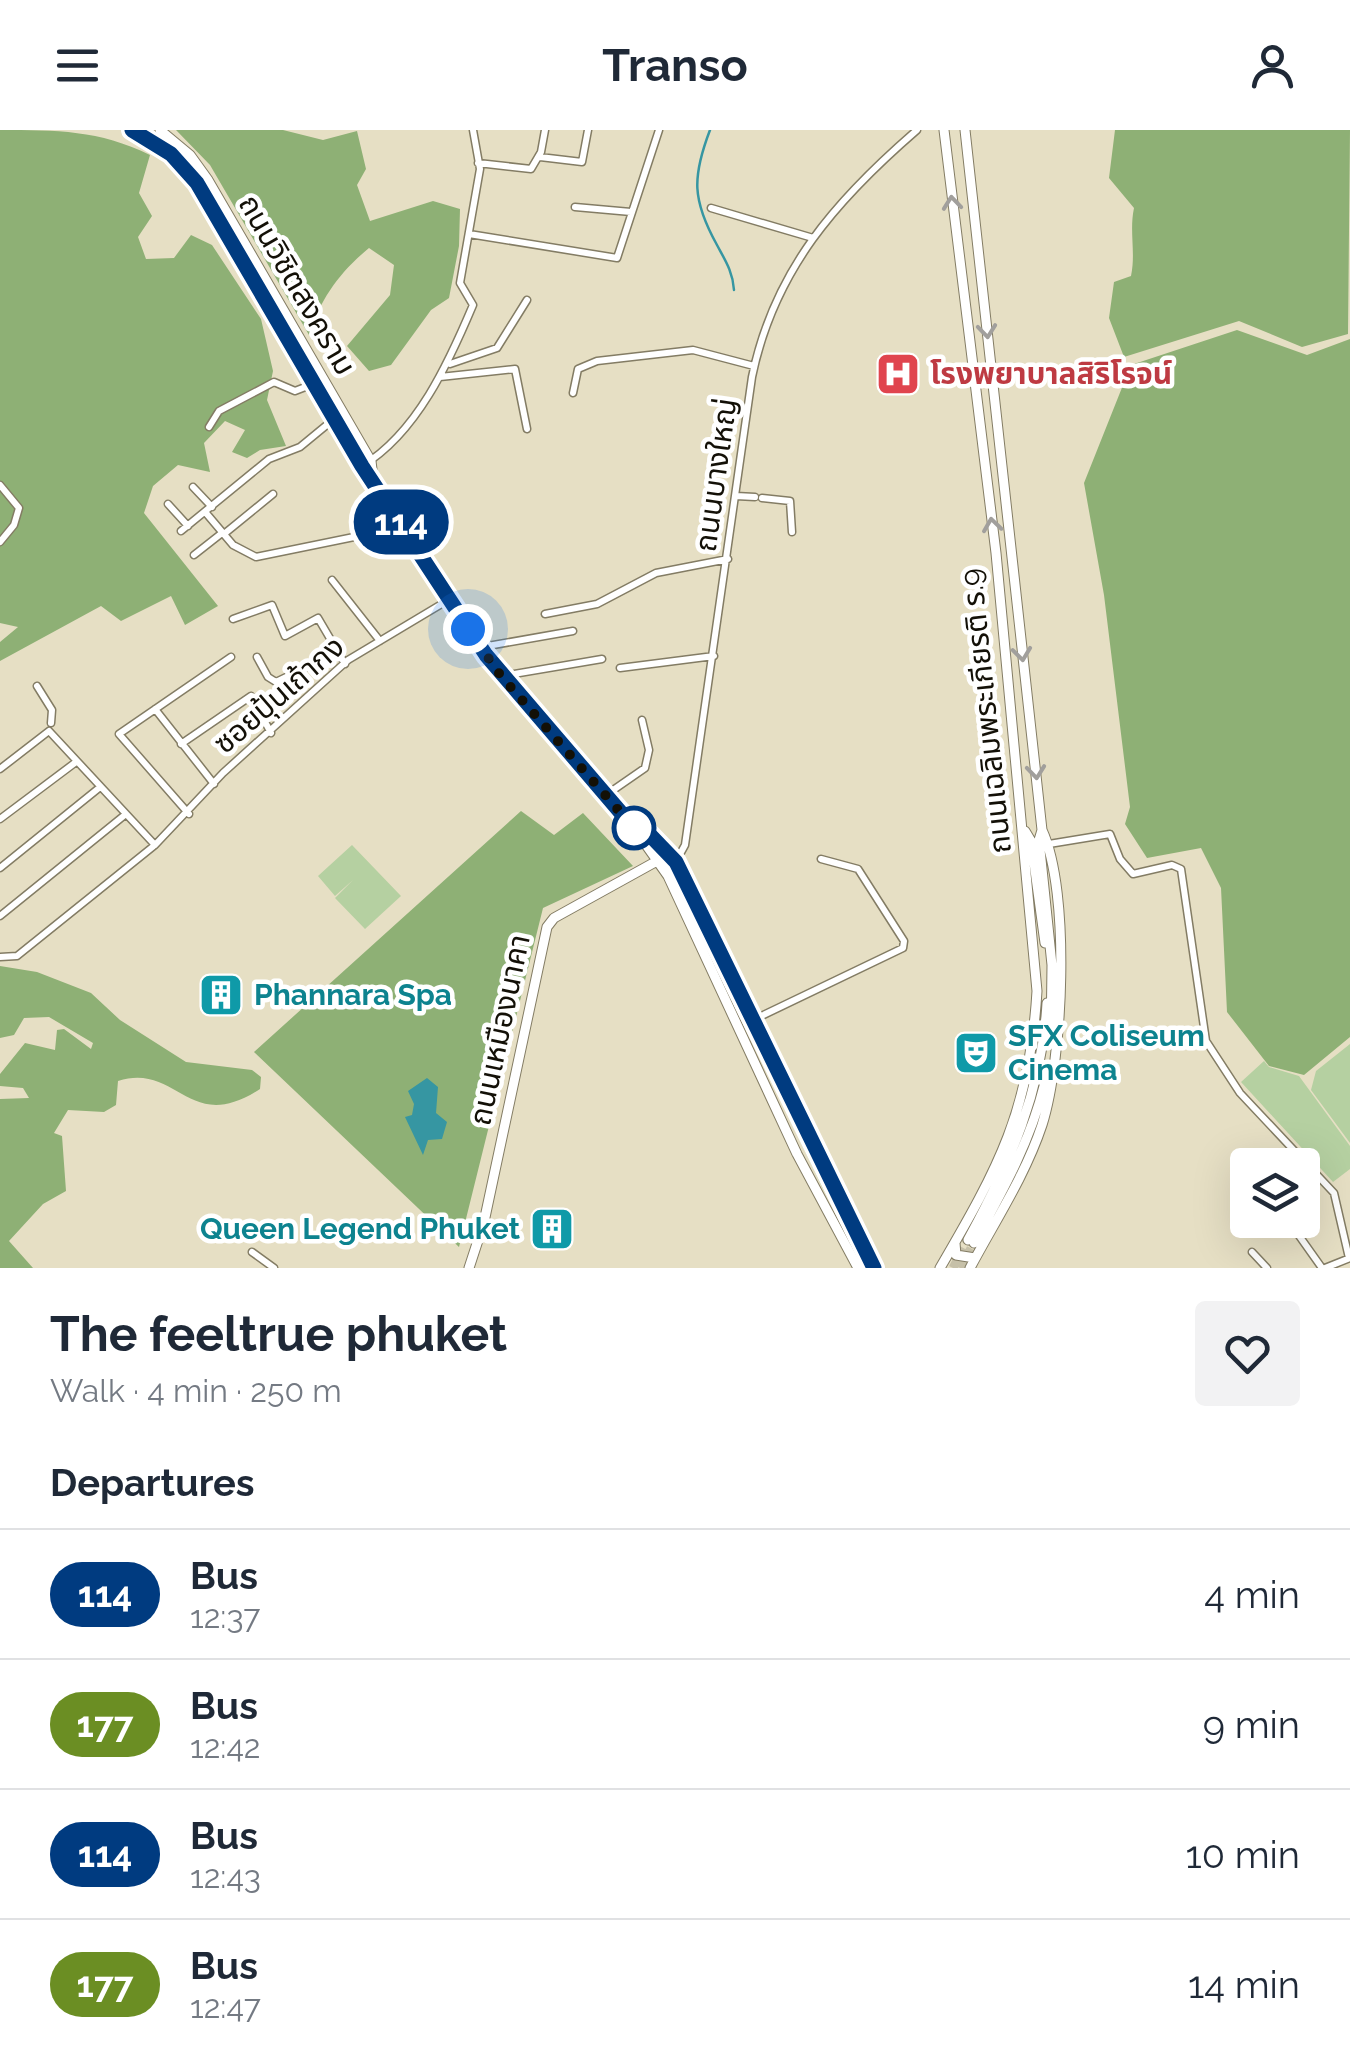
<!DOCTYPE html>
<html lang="en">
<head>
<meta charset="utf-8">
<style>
  body { margin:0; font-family:Raleway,"Noto Sans Thai",sans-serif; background:#f2f2f3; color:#1f2937; height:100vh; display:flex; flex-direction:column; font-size:38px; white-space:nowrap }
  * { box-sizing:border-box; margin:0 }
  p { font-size:32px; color:#747a83 }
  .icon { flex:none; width:55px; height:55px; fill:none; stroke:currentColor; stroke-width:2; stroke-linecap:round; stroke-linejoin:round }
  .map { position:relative; height:1138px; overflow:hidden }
  .side { display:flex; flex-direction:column; background:#fff; flex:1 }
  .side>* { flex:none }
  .badge { padding:0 20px; border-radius:32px; font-size:35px; line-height:65px }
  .tools { position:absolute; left:1230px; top:1018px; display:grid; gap:20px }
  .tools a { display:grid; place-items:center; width:90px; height:90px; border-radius:10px; background:#fff; box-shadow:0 10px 40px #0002; font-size:50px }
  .you { position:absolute; width:50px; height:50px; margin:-25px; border:8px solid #fff; border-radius:50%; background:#1a73e8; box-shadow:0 0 0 15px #1a73e833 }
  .map>.badge { position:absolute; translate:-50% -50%; box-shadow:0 0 0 5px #fff }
  h2 { padding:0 50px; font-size:38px; line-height:90px }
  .round { display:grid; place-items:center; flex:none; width:105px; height:105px; border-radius:10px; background:#f2f2f3 }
  .overview { display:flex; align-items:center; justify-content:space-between; height:170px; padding:0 50px }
  h1 { font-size:48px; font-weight:700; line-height:75px }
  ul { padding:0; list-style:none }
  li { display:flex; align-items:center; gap:30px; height:130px; padding:0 50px; border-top:2px solid #e0e1e3 }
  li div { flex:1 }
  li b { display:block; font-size:38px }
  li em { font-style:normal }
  li .badge { min-width:110px; font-weight:700; text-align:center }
  header { display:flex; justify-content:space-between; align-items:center; height:130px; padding:0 50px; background:#fff; font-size:45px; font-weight:700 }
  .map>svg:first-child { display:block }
  .green { fill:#b5d0a1 }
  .forest { fill:#8eb075 }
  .water { fill:#3696a2 }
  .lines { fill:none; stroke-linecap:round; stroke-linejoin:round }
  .stream { stroke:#3696a2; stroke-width:2.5 }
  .secondary-tunnel { stroke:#c6c0a8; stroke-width:9; stroke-dasharray:9 4.5; stroke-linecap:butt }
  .street-casing { stroke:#837c64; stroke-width:9 }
  .secondary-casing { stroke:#837c64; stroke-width:11 }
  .street { stroke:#fff; stroke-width:6 }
  .secondary { stroke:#fff; stroke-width:9 }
  .oneway { stroke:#a19f9c }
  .line-casing { stroke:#fff; stroke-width:22 }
  .line { stroke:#003b80; stroke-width:15 }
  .walk { stroke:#131007; stroke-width:10; stroke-dasharray:0 18 }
  .stop-dot { fill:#fff; stroke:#003b80; stroke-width:5 }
  .labels { text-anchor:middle; stroke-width:9; stroke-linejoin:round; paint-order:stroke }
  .street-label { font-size:30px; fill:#131007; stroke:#fff }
  .health-label { font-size:30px; font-weight:bold; fill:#be3a42; stroke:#fff; text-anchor:start }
  .culture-label { font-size:30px; font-weight:bold; fill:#0d838f; stroke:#fff; text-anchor:start }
</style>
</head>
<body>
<header><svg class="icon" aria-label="menu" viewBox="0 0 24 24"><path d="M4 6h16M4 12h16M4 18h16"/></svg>Transo<svg class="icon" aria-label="person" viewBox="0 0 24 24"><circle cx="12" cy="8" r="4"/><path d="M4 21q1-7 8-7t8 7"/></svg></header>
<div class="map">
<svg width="1350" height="1138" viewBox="0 0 1350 1138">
  <rect width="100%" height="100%" fill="#e6dfc4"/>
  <!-- green -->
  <path class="green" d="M352 715 401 766 365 799 335 768 353 750 335 766 318 746Z
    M676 748 867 1138 822 1057Z
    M1350 914V1013L1311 960 1316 941Z
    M1264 931 1269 937 1299 946 1350 1016V1039L1333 1052 1241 952Z"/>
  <!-- forest -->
  <path class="forest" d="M0 0C57 0 99 0 150 25L139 63 152 86 138 107 146 129 174 128 191 105 212 115 261 189 273 241 267 270 286 316 260 320 247 328 232 322 245 300 225 291 204 313 210 342 178 335 153 356 144 383 218 476 185 495 171 466 121 491 101 476 0 531V512L18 497 0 493Z
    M176 0H283L323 10 357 1 366 39 357 55 370 91 433 71 460 79 459 116 449 168 431 180 391 235 369 241 347 216 390 165 394 135 369 118C339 143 321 168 309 205L210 35Z
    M1115 0H1350L1348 204 1302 217 1239 191 1124 227 1109 188 1114 152 1131 146C1136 122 1129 102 1134 78L1109 48Z
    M1237 200 1307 225 1350 209V907L1304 945 1269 936 1227 882 1221 758 1201 718 1147 728 1125 694 1130 677 1104 465 1084 353 1131 235Z
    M521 681 554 705 583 683 633 736 543 778 459 1117 254 922Z
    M0 836 37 842 91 863 120 890 186 932 252 940 261 947 260 959C188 1006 178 932 118 951L116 975 104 982 68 980 54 1003 62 1006 66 1061 43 1074 9 1111 33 1138H0V969L29 968 23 958 0 956V944L25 913 55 920 57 900 64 899 91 919 93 913 49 887 24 888 14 905 0 908Z"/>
  <!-- water -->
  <path class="water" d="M427 948 438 957 436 983 447 992 442 1009 428 1010 423 1025 405 987 412 985 414 974 408 961Z"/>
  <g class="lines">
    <!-- stream -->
    <path class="stream" d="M710 0C692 47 692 70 717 115 725 130 733 142 734 160"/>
    <!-- secondary-tunnel -->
    <path class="secondary-tunnel" d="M953 1138 968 1110
      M960 1138 974 1113"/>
    <defs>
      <path id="street" d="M540 27 582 32 588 0
        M478 33 531 39 541 22 545 0
        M575 77 631 82
        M711 78 813 108
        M469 104 617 128 659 0
        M450 234 497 218 527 170
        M440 247 515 239 527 299
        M573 263 578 239 597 231 693 220 754 236
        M209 297 219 281 274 252 295 261 313 254
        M362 336C417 303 449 232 473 175L460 153 480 39 473 0
        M0 355 19 378 14 395 0 412
        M193 357 212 377
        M736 366 755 367
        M762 368 790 371 792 402
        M168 374 188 396
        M206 383 233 415 256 427 403 397
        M181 401 269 329 300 317 334 289
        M224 404 273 364
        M194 425 222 403
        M332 450 380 511
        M545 484 597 474 656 443 728 429
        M233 489 272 475 285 506 318 488 345 534
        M482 517 573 501
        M257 527 268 547 276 552 338 522
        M620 538 714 526
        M502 546 602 529
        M37 556 52 580 51 593
        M155 579 214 654
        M181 614 251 566 271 603
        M0 639 49 601 155 715
        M606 665 645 638 649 620 642 590
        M189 684 119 604 231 527
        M0 689 76 632
        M1049 714 1110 704 1120 729 1133 744 1172 735 1181 739 1206 911 1240 963 1334 1063 1349 1128
        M0 738 99 658
        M668 746 685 715 752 247C774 140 836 70 917 0
        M0 786 126 684
        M0 827 17 826 155 715 223 643 348 530 450 469
        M753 890 903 818 904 811 858 739 821 729
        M1295 1100 1322 1138
        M252 1122 274 1138
        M1252 1122 1267 1138
        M1325 1138 1350 1128"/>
      <path id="secondary" d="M132 0 171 24 197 53 362 336 486 525 634 698 668 746 797 1024 858 1138
        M160 0 190 25 208 50 371 331 373 348
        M965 0 1042 700C1071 763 1063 929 1042 995 1025 1046 995 1091 970 1138
        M634 698 651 705 687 753 875 1138
        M1042 700 1039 710 1052 835 1051 911
        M1025 701 1031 711 1045 813
        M968 1110C1010 1033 1042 961 1047 873
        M955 1113 956 1125 975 1128
        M974 1113C1002 1062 1030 1012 1044 956
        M469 1138 484 1092 547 797 554 788 657 731
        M940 1138C999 1037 1030 980 1037 861L996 423 944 0"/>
    </defs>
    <!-- street casing -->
    <use href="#street" class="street-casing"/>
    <!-- secondary casing -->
    <use href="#secondary" class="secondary-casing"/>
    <!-- street -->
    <use href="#street" class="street"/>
    <!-- secondary -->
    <use href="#secondary" class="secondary"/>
  </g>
  <!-- one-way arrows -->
  <defs><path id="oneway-chevron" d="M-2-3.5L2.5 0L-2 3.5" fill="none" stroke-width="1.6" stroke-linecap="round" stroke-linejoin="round" transform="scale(2.5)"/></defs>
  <g class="oneway">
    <use href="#oneway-chevron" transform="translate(952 73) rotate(-96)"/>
    <use href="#oneway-chevron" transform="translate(987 201) rotate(84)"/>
    <use href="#oneway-chevron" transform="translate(992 395) rotate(-98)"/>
    <use href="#oneway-chevron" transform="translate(1022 524) rotate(83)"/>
    <use href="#oneway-chevron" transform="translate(1036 642) rotate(84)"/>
  </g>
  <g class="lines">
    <defs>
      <path id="line" d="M132 0 171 24 197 53 362 336 486 525 634 698 650 705 676 732 874 1138"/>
    </defs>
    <!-- line casing -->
    <use href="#line" class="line-casing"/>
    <!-- line -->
    <use href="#line" class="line"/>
    <!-- walk -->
    <path class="walk" d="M468 499 501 546 634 698"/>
  </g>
  <!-- icons -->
  <defs>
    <symbol id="hospital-square" viewBox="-11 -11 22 22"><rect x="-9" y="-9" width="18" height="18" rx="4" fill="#e0444e" stroke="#fff"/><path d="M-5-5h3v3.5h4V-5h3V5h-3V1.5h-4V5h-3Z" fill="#fff"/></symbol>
    <symbol id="building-square" viewBox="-11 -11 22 22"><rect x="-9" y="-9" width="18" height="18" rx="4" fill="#0f9aa8" stroke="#fff"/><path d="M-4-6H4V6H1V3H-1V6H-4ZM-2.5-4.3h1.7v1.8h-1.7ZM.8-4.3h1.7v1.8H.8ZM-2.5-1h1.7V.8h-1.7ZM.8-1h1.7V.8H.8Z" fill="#fff"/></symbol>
    <symbol id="theatre-square" viewBox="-11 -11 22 22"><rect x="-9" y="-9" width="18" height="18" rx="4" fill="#0f9aa8" stroke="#fff"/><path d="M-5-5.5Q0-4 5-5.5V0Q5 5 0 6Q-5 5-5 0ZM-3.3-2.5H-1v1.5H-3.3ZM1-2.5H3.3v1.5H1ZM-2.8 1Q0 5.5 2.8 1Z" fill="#fff"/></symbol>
  </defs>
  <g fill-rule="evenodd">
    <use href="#hospital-square" x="873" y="219" width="50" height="50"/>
    <use href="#building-square" x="196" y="840" width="50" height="50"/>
    <use href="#theatre-square" x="951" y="898" width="50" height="50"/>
    <use href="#building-square" x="527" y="1074" width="50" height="50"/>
  </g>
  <!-- markers -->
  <circle class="stop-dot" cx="634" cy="698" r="20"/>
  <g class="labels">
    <!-- street labels -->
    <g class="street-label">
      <text transform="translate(297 155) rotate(60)" y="10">ถนนวิชิตสงคราม</text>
      <text transform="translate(716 345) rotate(-82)" y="10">ถนนบางใหญ่</text>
      <text transform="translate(279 565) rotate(-41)" y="10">ซอยปุ้นเถ้ากง</text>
      <text transform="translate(986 581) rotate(-96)" y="10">ถนนเฉลิมพระเกียรติ ร.9</text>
      <text transform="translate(500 900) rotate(-78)" y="10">ถนนเหมืองนาคา</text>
    </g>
    <!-- health labels -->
    <g class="health-label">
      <text x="930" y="254">โรงพยาบาลสิริโรจน์</text>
    </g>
    <!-- culture labels -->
    <g class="culture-label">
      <text x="254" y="875">Phannara Spa</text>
      <text x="1008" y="916">SFX Coliseum<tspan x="1008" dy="34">Cinema</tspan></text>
      <text x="520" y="1109" text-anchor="end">Queen Legend Phuket</text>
    </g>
  </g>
</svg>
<div class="tools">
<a><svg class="icon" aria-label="layers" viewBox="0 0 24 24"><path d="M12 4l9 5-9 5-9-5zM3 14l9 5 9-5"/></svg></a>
</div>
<div class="you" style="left:468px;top:499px"></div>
<b class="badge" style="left:401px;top:392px;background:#003b80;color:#fff">114</b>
</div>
<section class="side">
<div class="overview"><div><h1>The feeltrue phuket</h1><p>Walk · 4 min · 250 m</p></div><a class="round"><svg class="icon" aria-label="heart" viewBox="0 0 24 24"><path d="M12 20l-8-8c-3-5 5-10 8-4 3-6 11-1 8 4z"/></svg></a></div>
<h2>Departures</h2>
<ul>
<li><span class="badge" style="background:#003b80;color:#fff">114</span><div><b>Bus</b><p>12:37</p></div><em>4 min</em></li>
<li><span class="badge" style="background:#6b8e23;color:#fff">177</span><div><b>Bus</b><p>12:42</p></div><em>9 min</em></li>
<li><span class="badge" style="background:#003b80;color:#fff">114</span><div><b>Bus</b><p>12:43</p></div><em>10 min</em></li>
<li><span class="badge" style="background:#6b8e23;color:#fff">177</span><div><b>Bus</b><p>12:47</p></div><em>14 min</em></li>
</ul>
</section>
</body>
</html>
